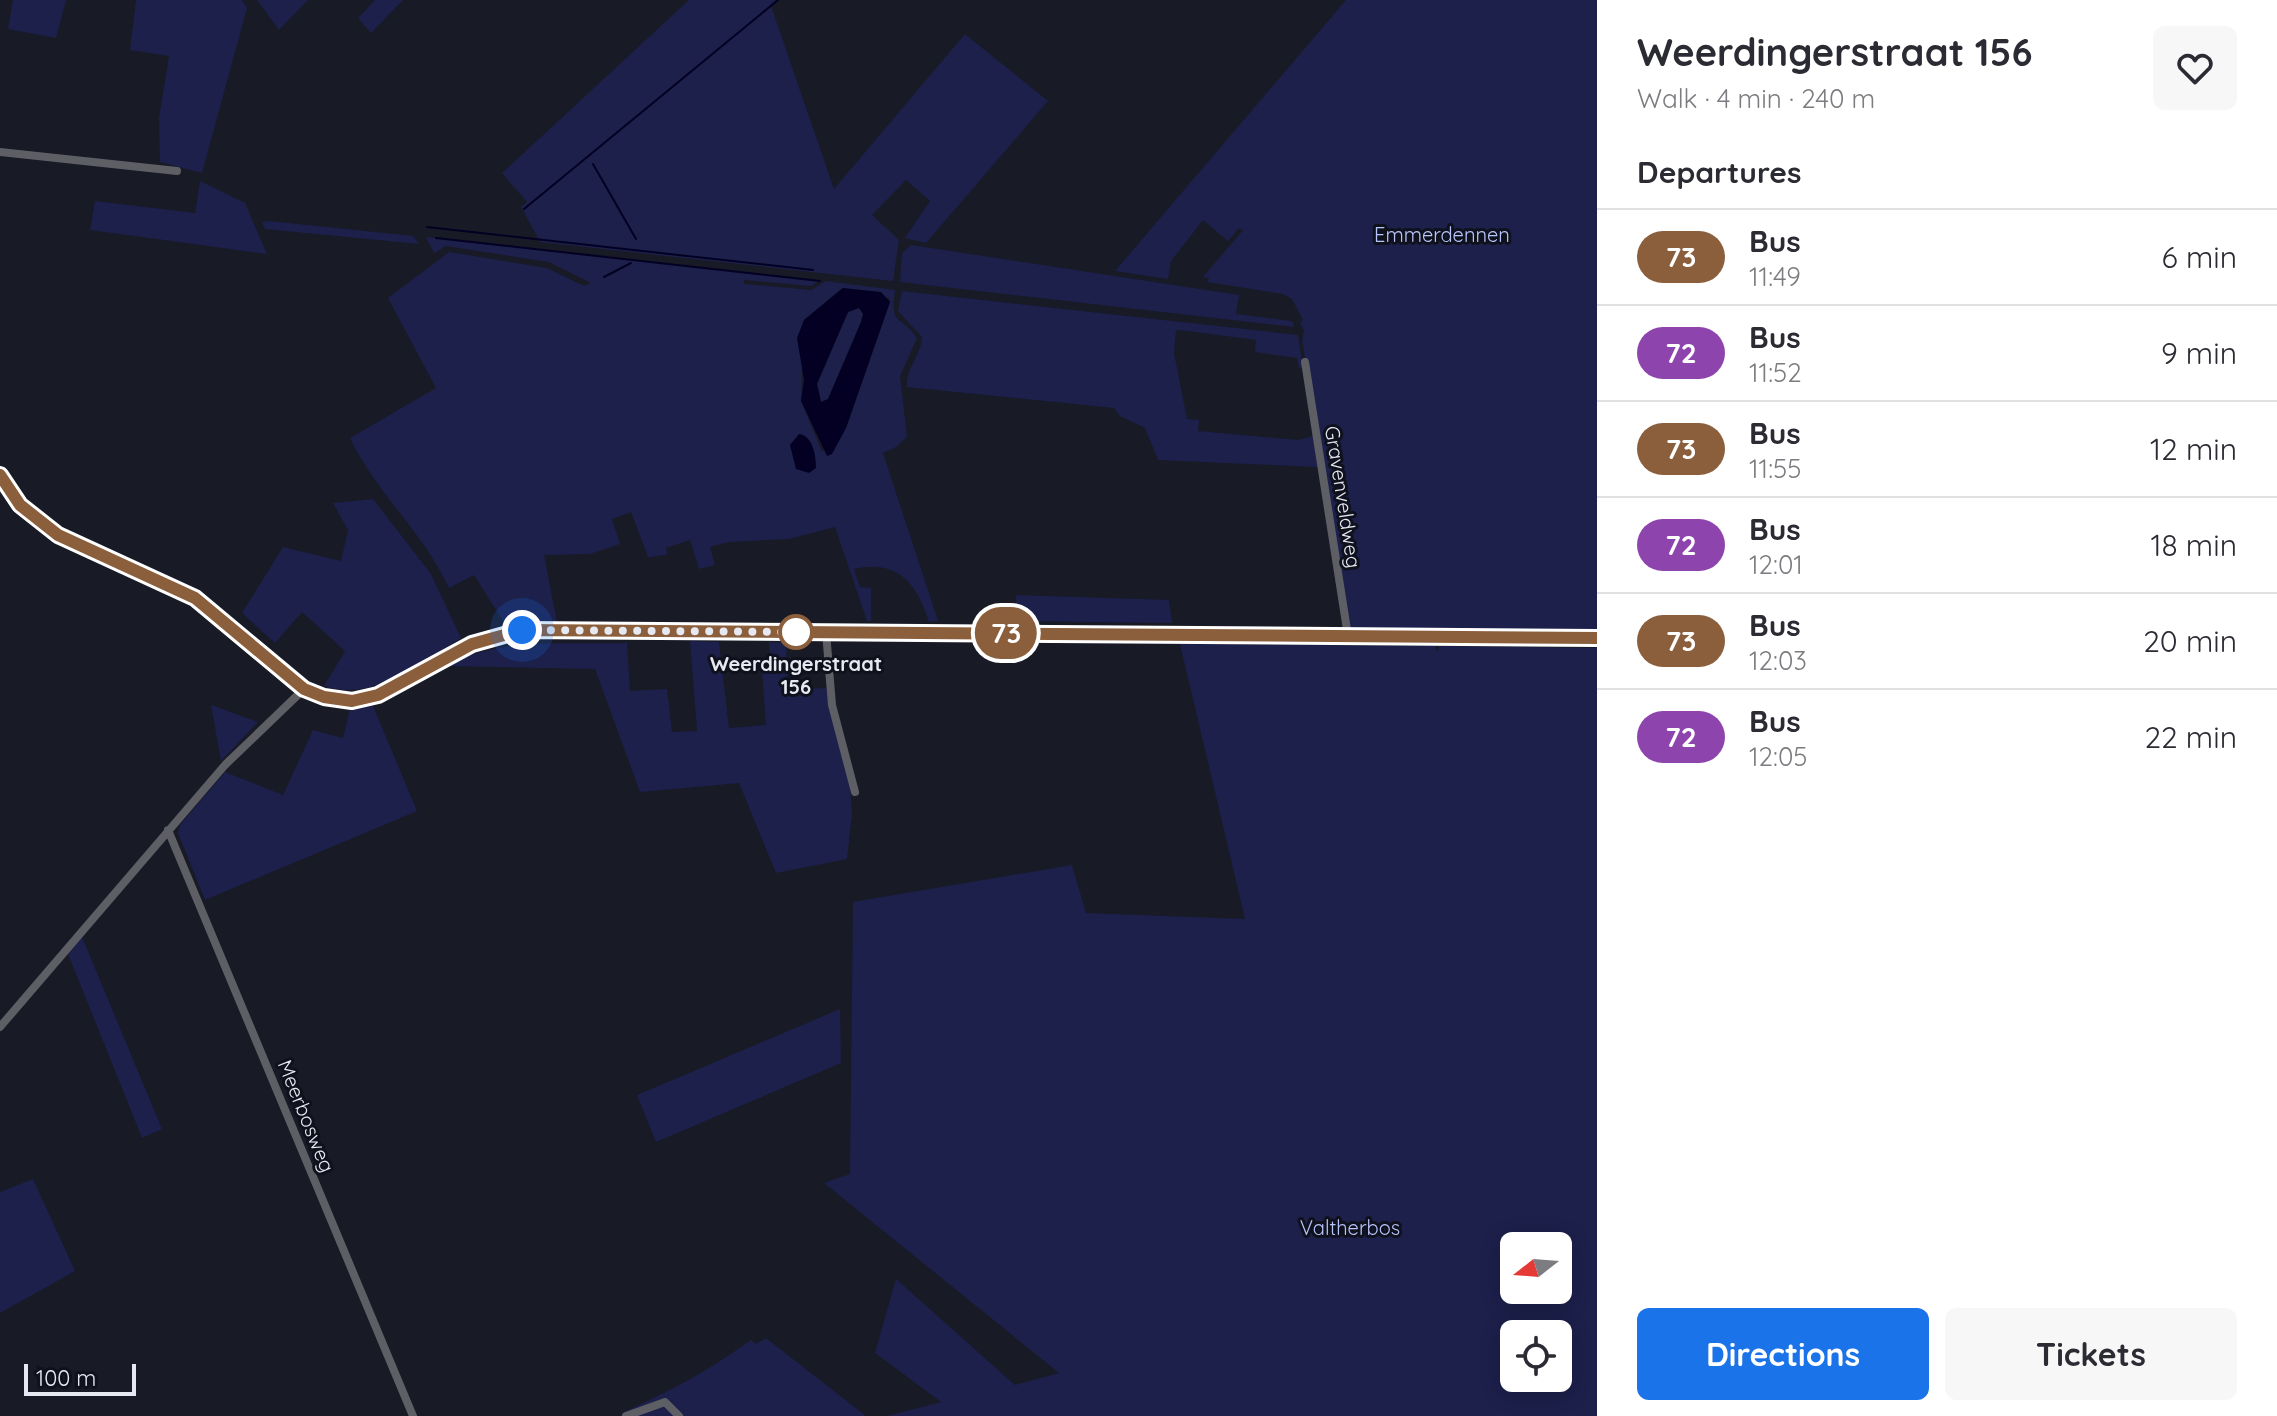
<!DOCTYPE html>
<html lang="en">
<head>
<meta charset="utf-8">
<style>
  body { margin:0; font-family:Quicksand,sans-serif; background:#f7f7f7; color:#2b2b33; height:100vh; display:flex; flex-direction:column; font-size:30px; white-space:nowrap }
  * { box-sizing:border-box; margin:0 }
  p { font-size:26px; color:#7c7c81 }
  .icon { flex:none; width:44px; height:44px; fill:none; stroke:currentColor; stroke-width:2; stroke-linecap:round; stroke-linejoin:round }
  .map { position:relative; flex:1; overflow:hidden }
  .details { display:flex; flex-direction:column; background:#fff; width:680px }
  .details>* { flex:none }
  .badge { padding:0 16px; border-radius:26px; font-size:28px; line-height:52px }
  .needle { width:52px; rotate:253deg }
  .fabs { position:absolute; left:1500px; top:1232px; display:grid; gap:16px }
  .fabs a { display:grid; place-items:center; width:72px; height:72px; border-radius:12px; background:#fff; box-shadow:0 4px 20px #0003; font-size:40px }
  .scale { position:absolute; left:24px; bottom:20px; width:112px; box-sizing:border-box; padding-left:8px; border:4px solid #e7e9f2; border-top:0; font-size:22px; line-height:28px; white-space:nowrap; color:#e7e9f2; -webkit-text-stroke:6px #0f111c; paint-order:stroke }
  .you { position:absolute; width:40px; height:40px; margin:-20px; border:6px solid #fff; border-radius:50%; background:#1a73e8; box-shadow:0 0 0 12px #1a73e833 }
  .map>.badge { position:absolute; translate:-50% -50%; box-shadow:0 0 0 4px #fff }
  h2 { padding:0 40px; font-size:30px; line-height:72px }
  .round { display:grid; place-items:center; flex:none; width:84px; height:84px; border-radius:12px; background:#f7f7f7 }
  .overview { display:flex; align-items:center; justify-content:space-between; height:136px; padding:0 40px }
  h1 { font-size:38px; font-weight:700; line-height:60px }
  .button { display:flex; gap:16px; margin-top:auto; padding:16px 40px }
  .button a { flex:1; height:92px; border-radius:12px; background:#1a73e8; color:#fff; font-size:32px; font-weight:700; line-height:92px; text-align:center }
  .button a+a { background:#f7f7f7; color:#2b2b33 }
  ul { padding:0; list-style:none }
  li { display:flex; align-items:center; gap:24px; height:96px; padding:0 40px; border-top:2px solid #e1e1e2 }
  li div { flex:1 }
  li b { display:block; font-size:30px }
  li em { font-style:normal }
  li .badge { min-width:88px; font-weight:700; text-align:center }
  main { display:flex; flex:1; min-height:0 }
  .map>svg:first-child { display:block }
  .green { fill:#1c204b; fill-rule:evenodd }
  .water { fill:#030024; fill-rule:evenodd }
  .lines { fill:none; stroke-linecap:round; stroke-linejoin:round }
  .stream { stroke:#030024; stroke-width:2 }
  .minor { stroke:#5e5f65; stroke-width:8 }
  .secondary { stroke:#848690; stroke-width:11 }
  .line-casing { stroke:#fff; stroke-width:18 }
  .line { stroke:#8b5e3c; stroke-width:12 }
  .walk { stroke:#e7e9f2; stroke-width:8; stroke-dasharray:0 14.4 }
  .stop-dot { fill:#fff; stroke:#8b5e3c; stroke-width:4 }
  .labels { text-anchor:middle; stroke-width:6; stroke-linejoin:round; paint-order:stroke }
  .park-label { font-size:20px; fill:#b8c4fd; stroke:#0f111c }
  .street-label { font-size:20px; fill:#e7e9f2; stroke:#0f111c }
  .stop-label { font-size:20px; font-weight:bold; fill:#e7e9f2; stroke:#0f111c }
</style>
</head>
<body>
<main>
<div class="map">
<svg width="1597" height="1416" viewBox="0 0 1597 1416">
  <rect width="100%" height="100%" fill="#181a26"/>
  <!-- green -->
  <path class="green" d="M13 0H66L56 38 8 29Z
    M136 0H242L247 8 202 173 160 162 159 118 169 56 130 50Z
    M257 0H308L279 30Z
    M375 0H403L371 33 358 18Z
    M689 0H776L771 6 834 189 965 34 1048 101 926 243 905 238 930 201 906 180 872 215 899 240 893 281 540 242 521 207 527 202 502 173Z
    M1346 0H1597V635L1354 632V629H1403L1349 627 1302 340 1304 331 1300 322 1303 320 1292 299 1283 294 1207 282 1209 278 1203 277 1243 230 1239 228 1228 241 1203 220 1171 261 1168 279 1115 271Z
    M200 181 245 203 267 254 90 230 95 201 195 213Z
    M269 221 413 236 419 244 265 229 262 222Z
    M426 237 820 281 811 286 744 280V284L811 290 826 281 895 290C890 328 900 313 917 338L900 376 907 437 896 447 883 453 938 621 929 622C917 583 897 559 854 569L860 587 871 588V621H867L835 527 789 539 728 542 710 547 715 565 699 569 690 540 666 548 667 555 648 557 631 512 612 519 620 544 590 554 544 555 557 622 505 624 474 575 449 588C424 533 376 493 350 438L436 388 388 298 449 252 547 268 584 286 591 283 549 262 446 246 434 253ZM842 288 889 298 890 302 846 428 822 452 801 401 804 320Z
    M911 245 1239 295 1236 314 1292 321 1294 327 900 282 902 253Z
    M902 291 1298 335 1303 368H1299L1297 358 1255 352 1256 340 1180 330 1176 331 1174 353 1187 419 1199 420 1198 431 1298 440 1313 436 1318 467 1158 460 1145 428 1120 416 1114 408 907 387C905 369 921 356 922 337L898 311Z
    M859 308 863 314 861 322 828 399 821 402 817 384 848 312Z
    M373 499 431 574 461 638C420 662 374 703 324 686L345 651 302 612 275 643 242 613 283 547 341 561 348 530 333 503Z
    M1016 595 1169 600 1172 623 1017 621Z
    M690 641 719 642 729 728 766 725 762 672 770 670 769 642 786 643 788 689 826 688 850 783 852 814 847 859 776 873 739 783 640 792 595 669 447 666C500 636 568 645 627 643L630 691 667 689 672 732 697 731Z
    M1180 644 1435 646 1438 652 1439 646 1597 648V1416H887L941 1402 875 1353 896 1279 1015 1385 1059 1373 824 1183 850 1174 853 902 1072 865 1086 913 1245 919ZM1558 1246V1290H1514V1246ZM1558 1334V1378H1514V1334Z
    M211 705 258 722 221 761Z
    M373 706 417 811 205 900 178 833 180 825 225 772 283 795 313 730 343 738 350 709Z
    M82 937 162 1129 142 1138 68 954Z
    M840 1009 841 1063 656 1142 637 1095Z
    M33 1179 75 1271 0 1313V1192Z
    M766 1338 866 1416H630L667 1399 665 1398 614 1416C662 1396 708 1371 751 1340L756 1344Z"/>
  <!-- water -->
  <path class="water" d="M843 288 881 292 890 302 846 428 832 454 827 456 801 401 804 380 797 338 804 320ZM859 308 863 314 861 322 828 399 821 402 817 384 848 312Z
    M799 434C813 436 816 455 816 468L809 473 796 469 790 445Z"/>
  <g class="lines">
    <!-- stream -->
    <path class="stream" d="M593 164 636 239
      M524 209 778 0
      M427 227 813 270
      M436 238 820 281
      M604 277 631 263"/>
    <!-- minor -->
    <path class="minor" d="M0 152 177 171
      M1305 362 1348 636
      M826 632 832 705 855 792
      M168 830 413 1416
      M0 1027 225 765 304 689
      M626 1416 665 1402 679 1416"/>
    <!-- secondary -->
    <path class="secondary" d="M0 475 20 505 58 535 195 598 304 689 324 697 352 701 378 695 472 644 522 630 1597 638"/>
  </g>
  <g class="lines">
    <defs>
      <path id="line" d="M0 475 20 505 58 535 195 598 304 689 324 697 352 701 378 695 472 644 522 630 1597 638"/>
    </defs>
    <!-- line casing -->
    <use href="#line" class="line-casing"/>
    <!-- line -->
    <use href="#line" class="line"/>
    <!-- walk -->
    <path class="walk" d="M522 630 796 632"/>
  </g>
  <!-- markers -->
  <circle class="stop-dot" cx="796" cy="632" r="16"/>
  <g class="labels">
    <!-- park labels -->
    <g class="park-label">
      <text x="1442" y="242">Emmerdennen</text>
      <text x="1350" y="1235">Valtherbos</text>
    </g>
    <!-- street labels -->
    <g class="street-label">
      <text transform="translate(1343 497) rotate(81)" y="7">Gravenveldweg</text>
      <text transform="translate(306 1116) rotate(68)" y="7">Meerbosweg</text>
    </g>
    <!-- stop labels -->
    <g class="stop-label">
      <text x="796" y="671">Weerdingerstraat<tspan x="796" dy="23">156</tspan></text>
    </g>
  </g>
</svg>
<div class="fabs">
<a><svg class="needle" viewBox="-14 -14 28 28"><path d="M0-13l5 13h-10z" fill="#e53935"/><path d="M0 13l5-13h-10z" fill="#7c7c81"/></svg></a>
<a><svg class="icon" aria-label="locate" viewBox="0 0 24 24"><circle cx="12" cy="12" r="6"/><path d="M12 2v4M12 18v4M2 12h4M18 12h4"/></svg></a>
</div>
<div class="scale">100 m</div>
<div class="you" style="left:522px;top:630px"></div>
<b class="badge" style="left:1006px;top:633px;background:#8b5e3c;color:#fff">73</b>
</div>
<section class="details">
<div class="overview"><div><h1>Weerdingerstraat 156</h1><p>Walk · 4 min · 240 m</p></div><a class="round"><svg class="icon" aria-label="heart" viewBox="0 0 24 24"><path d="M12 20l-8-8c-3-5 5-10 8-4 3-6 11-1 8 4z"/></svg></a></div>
<h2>Departures</h2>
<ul>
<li><span class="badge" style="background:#8b5e3c;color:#fff">73</span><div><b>Bus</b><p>11:49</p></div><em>6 min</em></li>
<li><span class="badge" style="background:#8e44ad;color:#fff">72</span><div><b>Bus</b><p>11:52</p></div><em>9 min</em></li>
<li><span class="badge" style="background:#8b5e3c;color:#fff">73</span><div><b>Bus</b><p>11:55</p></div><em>12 min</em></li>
<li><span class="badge" style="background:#8e44ad;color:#fff">72</span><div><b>Bus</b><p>12:01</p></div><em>18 min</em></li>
<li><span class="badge" style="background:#8b5e3c;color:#fff">73</span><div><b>Bus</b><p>12:03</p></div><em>20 min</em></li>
<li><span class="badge" style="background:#8e44ad;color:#fff">72</span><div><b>Bus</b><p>12:05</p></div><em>22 min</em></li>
</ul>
<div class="button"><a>Directions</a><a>Tickets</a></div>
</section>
</main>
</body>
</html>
